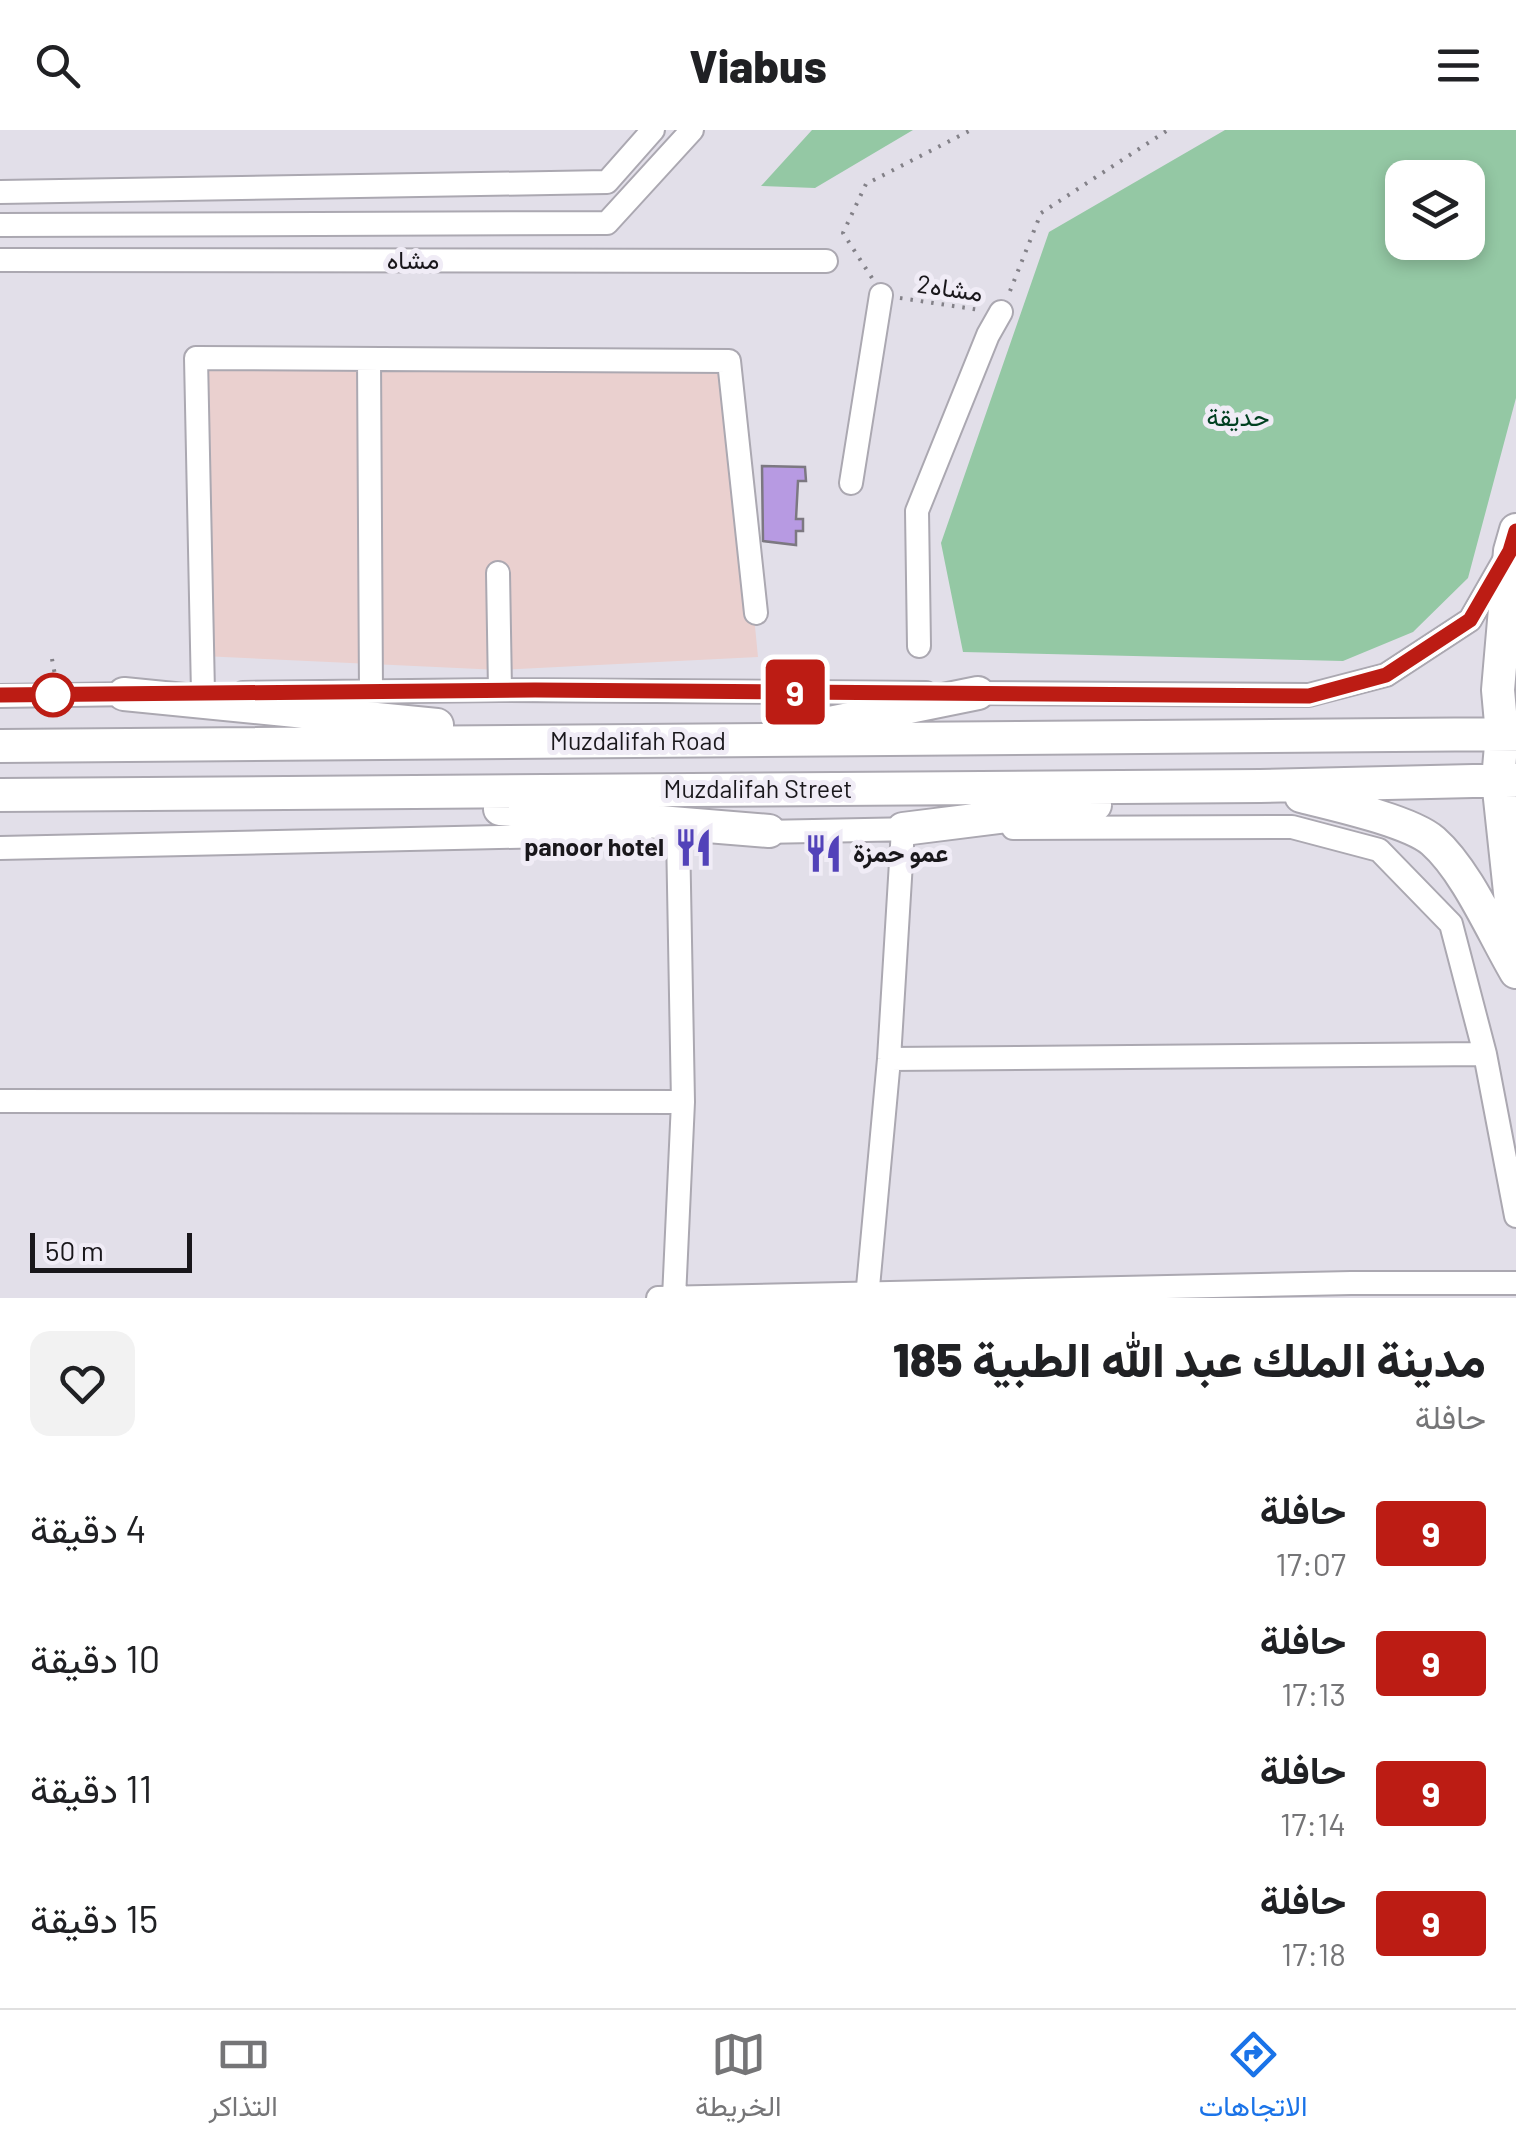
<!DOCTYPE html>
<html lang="ar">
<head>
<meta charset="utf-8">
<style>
  body { margin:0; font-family:Barlow,Vazirmatn,sans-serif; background:#f2f2f2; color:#202124; direction:rtl; height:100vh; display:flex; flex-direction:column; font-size:38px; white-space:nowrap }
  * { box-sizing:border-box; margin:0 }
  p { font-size:32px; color:#757577 }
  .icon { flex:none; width:55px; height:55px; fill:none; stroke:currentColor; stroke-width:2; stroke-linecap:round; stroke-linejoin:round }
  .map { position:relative; height:1168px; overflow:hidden; direction:ltr }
  .sheet { display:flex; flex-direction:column; background:#fff; flex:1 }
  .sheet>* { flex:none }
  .badge { padding:0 20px; border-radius:8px; font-size:35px; line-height:65px }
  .buttons { position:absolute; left:1385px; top:30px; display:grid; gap:20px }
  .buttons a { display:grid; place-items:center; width:100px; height:100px; border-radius:20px; background:#fff; box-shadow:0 5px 15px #0003; font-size:50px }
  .scale { position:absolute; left:30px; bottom:25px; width:162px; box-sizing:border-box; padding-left:10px; border:5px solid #19171b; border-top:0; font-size:28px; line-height:35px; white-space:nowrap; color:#19171b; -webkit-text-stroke:8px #f0ecf6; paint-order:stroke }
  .map>.badge { position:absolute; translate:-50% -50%; box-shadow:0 0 0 5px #fff }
  .round { display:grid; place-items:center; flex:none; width:105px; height:105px; border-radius:20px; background:#f2f2f2 }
  .head { display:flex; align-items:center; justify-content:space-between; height:170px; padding:0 30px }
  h1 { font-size:48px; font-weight:800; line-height:75px }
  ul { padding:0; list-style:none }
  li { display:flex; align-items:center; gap:30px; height:130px; padding:0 30px }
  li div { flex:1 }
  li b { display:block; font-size:38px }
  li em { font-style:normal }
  li .badge { min-width:110px; font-weight:700; text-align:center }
  header { display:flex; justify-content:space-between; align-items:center; height:130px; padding:0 30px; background:#fff; font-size:45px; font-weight:800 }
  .tab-bar { display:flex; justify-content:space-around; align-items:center; height:140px; border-top:2px solid #e0e0e0; background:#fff; font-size:28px; color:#757577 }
  .tab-bar a { display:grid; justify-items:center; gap:5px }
  .tab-bar .active { color:#1a73e8 }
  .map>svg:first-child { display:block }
  .industrial { fill:#ead0cf }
  .green { fill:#94c8a4; fill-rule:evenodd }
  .building { fill:#b79ae2; stroke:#7c7881; stroke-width:2.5 }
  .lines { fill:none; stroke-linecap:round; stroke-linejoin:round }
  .minor-casing { stroke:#aba8b1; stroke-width:26 }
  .highway-casing { stroke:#aba8b1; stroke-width:36 }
  .path { stroke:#838188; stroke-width:4; stroke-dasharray:2.5 8; stroke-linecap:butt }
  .minor { stroke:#fff; stroke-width:22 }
  .highway { stroke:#fff; stroke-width:32 }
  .line-casing { stroke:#fff; stroke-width:22 }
  .line { stroke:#bc1c14; stroke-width:15 }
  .stop-dot { fill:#fff; stroke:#bc1c14; stroke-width:5 }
  .labels { text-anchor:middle; stroke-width:10; stroke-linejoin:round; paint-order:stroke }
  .street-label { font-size:25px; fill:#19171b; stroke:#f0ecf6 }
  .park-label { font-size:25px; fill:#004020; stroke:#f0ecf6 }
  .poi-label { font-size:25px; font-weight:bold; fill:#19171b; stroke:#f0ecf6; text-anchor:end }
</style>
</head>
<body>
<header><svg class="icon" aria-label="menu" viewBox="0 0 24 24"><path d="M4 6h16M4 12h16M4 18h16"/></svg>Viabus<svg class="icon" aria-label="search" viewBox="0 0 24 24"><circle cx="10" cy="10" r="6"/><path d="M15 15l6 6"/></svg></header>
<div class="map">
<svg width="1516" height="1168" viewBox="0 0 1516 1168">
  <rect width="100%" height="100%" fill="#e2dfe9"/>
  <!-- industrial -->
  <path class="industrial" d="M196 228 729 231 758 527 500 540 202 526Z"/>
  <!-- green -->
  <path class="green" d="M812 0H913L815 58 761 56Z
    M1225 0H1516V268L1468 448 1413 502 1343 531 963 522 941 413 1049 102ZM1402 48H1468V112H1402Z"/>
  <!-- building -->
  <path class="building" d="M762 336 805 337 806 351H798L796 389H803V401H796V415L763 411Z"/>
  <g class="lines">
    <defs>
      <path id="minor" d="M0 62 607 52 653 0
        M0 95 607 93 692 0
        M0 130 826 131
        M369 229 371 561
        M851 353 881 165
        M498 443 500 560
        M919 516 917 381 988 205 1001 182
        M203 563 196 228 729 231 756 483
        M243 563 500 560 926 563
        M963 563 1309 565 1386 545 1470 490 1506 427
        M0 566 136 564
        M1013 698 1292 697 1379 720 1451 794 1485 924 1516 1086
        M758 702 916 699
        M0 718 641 704
        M889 929 1485 924
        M0 971 683 972
        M658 1168 1351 1153H1516
        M674 1168 683 972 678 703
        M867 1168 889 929 903 699"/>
      <path id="highway" d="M1516 400 1510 421 1498 560 1502 604 1498 650 1516 818
        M124 564 437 595
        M820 595 978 563
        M0 616 1516 604
        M0 665 1260 656 1516 650
        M1301 666C1333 674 1410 691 1433 711 1467 741 1493 803 1516 842
        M500 679 769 701
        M903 699 1095 675"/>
    </defs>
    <!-- minor casing -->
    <use href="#minor" class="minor-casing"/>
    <!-- highway casing -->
    <use href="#highway" class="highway-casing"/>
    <!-- path -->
    <path class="path" d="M872 148 843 103 866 54 971 0
      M1010 161 1041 83 1168 0
      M900 168 980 180
      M52 529 55 545"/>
    <!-- minor -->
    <use href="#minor" class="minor"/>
    <!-- highway -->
    <use href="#highway" class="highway"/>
  </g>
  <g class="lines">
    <defs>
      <path id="line" d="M0 565 535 560 1309 566 1386 545 1470 490 1510 421 1516 401"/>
    </defs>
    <!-- line casing -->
    <use href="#line" class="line-casing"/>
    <!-- line -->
    <use href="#line" class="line"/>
  </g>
  <!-- icons -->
  <defs>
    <symbol id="restaurant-bare" viewBox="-9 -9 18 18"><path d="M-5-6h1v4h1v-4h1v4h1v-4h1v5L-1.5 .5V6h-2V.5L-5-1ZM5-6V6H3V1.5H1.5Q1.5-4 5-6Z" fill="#5242b9" stroke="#f0ecf6" stroke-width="2.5" paint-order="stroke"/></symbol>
  </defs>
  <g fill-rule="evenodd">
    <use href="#restaurant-bare" x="666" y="690" width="55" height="55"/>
    <use href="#restaurant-bare" x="796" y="696" width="55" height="55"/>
  </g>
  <!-- markers -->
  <circle class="stop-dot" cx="53" cy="565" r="20"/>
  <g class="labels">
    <!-- street labels -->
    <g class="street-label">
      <text x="413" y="139">مشاه</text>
      <text transform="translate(950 158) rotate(8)" y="9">مشاه2</text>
      <text x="638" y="620">Muzdalifah Road</text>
      <text x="758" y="668">Muzdalifah Street</text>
    </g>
    <!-- park labels -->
    <g class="park-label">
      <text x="1238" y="296">حديقة</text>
    </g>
    <!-- poi labels -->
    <g class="poi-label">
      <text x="664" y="726">panoor hotel</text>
      <text x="853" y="732" text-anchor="start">عمو حمزة</text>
    </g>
  </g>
</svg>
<div class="buttons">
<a><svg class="icon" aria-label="layers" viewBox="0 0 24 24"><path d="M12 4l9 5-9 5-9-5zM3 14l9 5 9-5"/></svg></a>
</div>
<div class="scale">50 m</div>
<b class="badge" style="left:795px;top:562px;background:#bc1c14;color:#fff">9</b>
</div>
<section class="sheet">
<div class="head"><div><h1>مدينة الملك عبد الله الطبية 185</h1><p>حافلة</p></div><a class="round"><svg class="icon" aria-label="heart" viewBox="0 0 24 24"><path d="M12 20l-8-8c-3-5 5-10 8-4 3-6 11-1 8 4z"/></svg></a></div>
<ul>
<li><span class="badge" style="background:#bc1c14;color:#fff">9</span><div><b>حافلة</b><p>17:07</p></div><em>4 دقيقة</em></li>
<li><span class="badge" style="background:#bc1c14;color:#fff">9</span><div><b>حافلة</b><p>17:13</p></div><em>10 دقيقة</em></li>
<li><span class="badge" style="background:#bc1c14;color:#fff">9</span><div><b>حافلة</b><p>17:14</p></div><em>11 دقيقة</em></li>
<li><span class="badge" style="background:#bc1c14;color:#fff">9</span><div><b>حافلة</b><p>17:18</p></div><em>15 دقيقة</em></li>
</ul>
</section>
<nav class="tab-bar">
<a class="active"><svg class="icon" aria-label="directions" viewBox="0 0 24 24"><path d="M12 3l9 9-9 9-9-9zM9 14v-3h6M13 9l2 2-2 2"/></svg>الاتجاهات</a>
<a><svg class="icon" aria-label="map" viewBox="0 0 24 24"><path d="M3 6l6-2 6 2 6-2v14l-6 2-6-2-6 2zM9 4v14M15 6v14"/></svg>الخريطة</a>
<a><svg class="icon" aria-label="tickets" viewBox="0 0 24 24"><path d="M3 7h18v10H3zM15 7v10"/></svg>التذاكر</a>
</nav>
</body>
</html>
